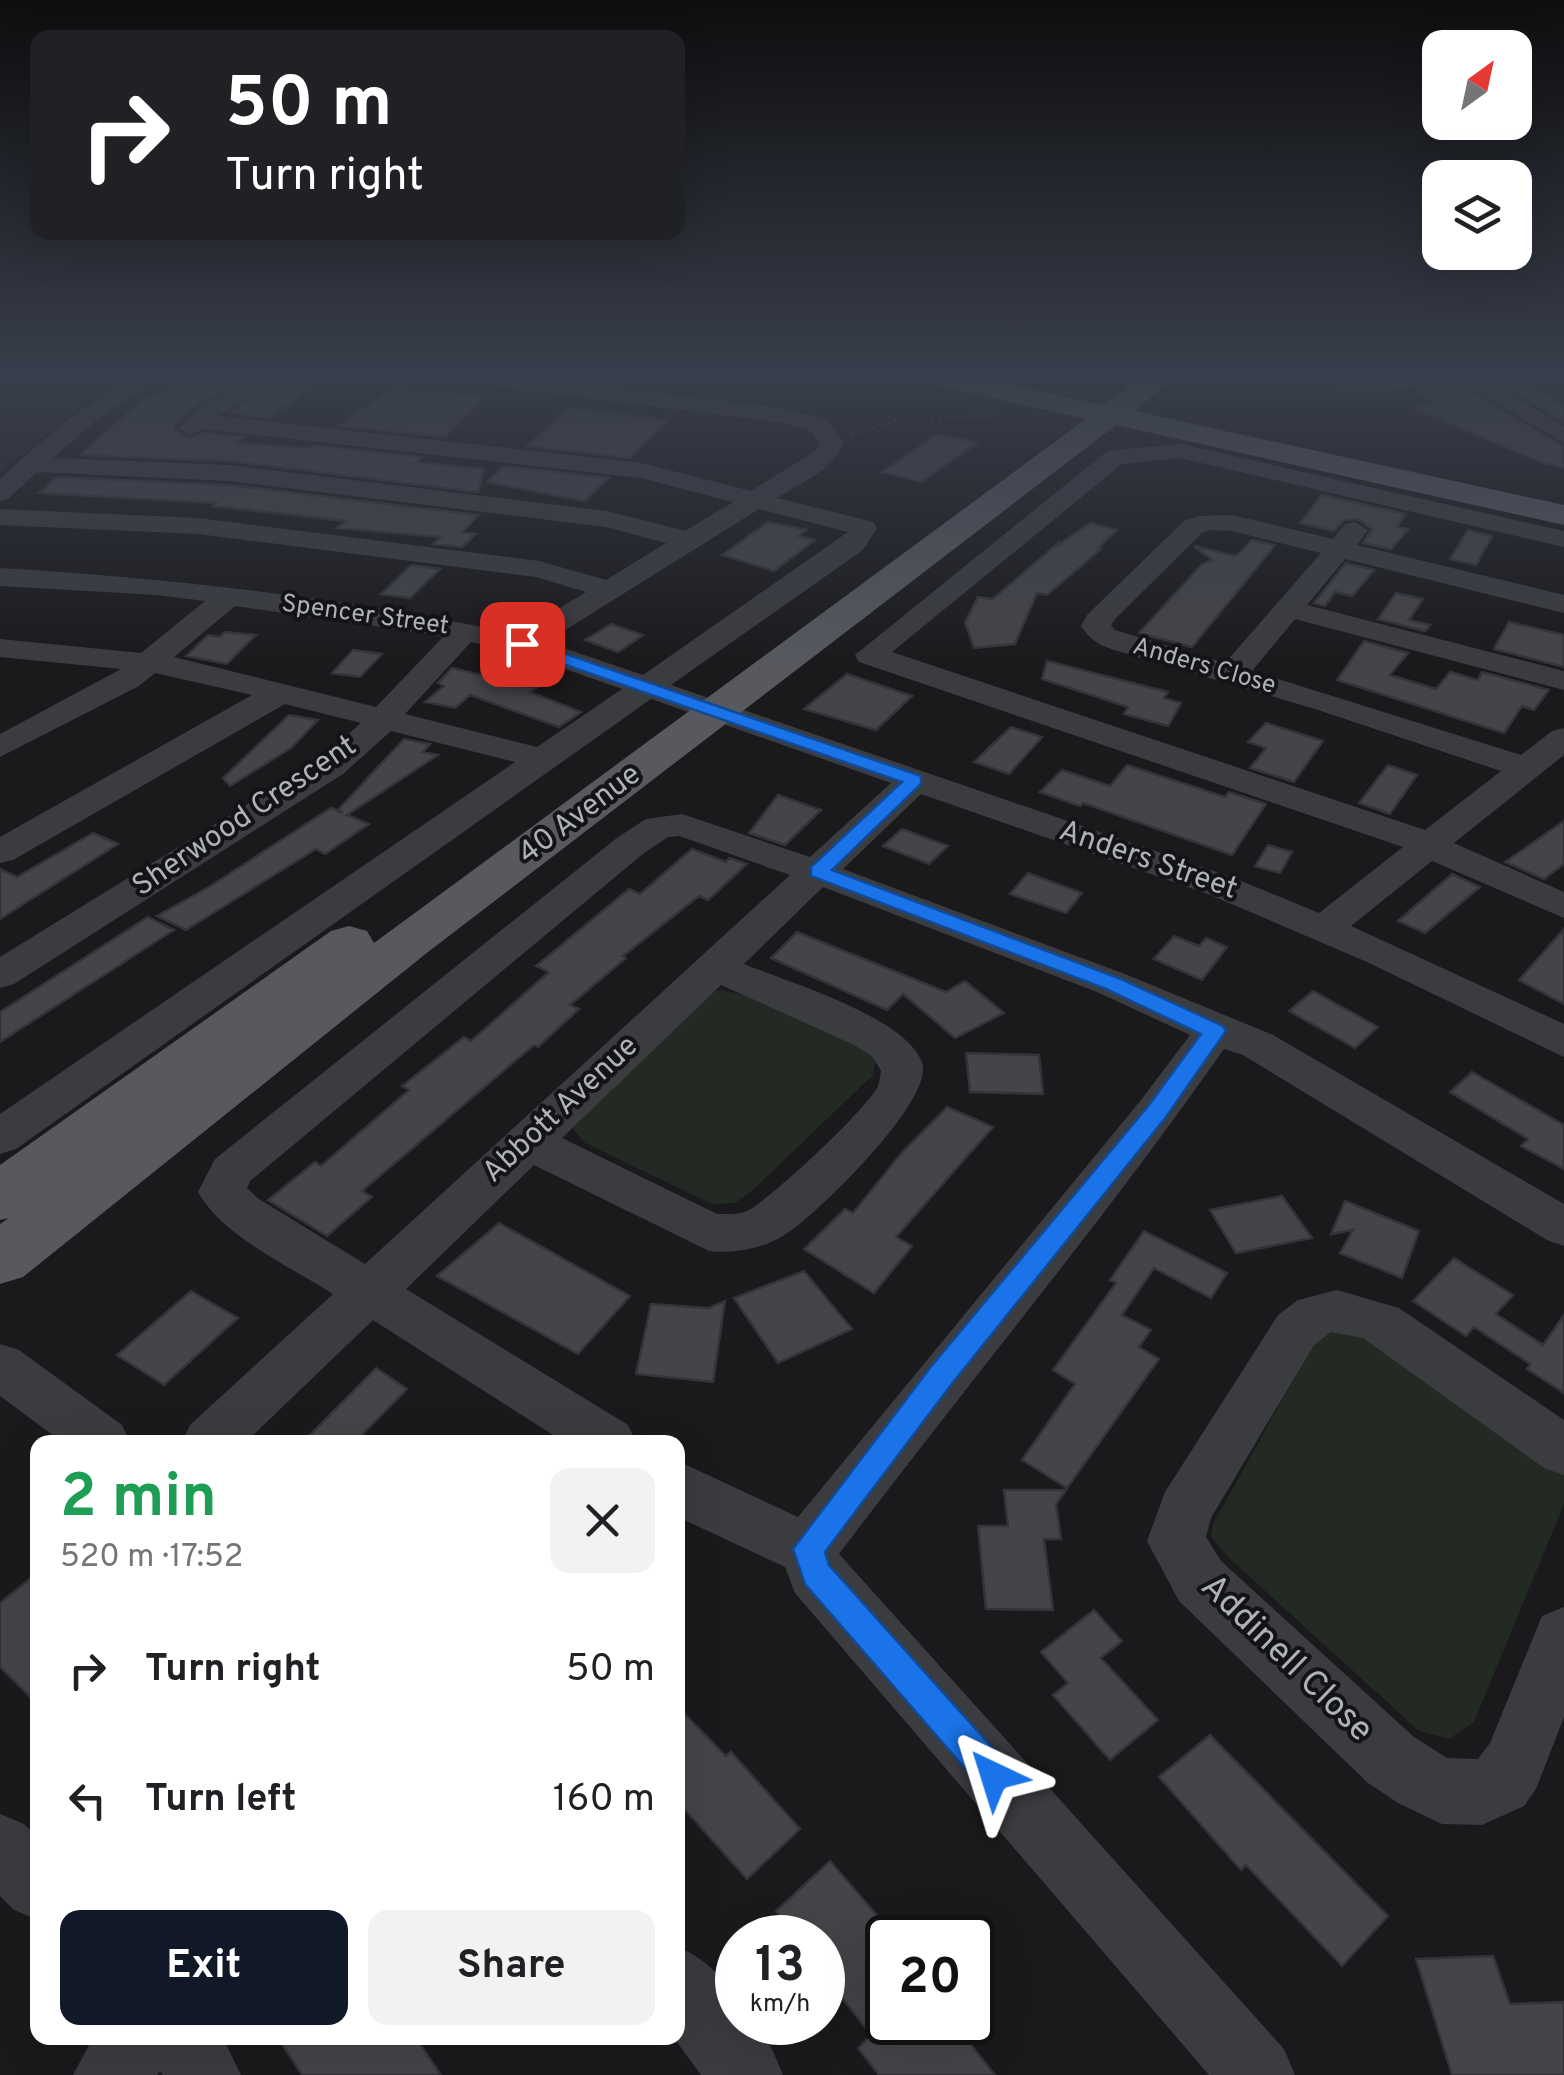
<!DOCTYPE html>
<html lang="en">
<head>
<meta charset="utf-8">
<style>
	body { margin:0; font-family:Overpass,sans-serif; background:#f2f2f2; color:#202124; height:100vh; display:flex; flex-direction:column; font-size:38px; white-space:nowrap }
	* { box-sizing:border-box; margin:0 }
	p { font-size:32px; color:#757577 }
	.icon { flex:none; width:55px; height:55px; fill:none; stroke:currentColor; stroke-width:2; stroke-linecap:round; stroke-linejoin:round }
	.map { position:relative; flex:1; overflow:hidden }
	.side { position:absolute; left:30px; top:1435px; width:655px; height:610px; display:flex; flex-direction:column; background:#fff; border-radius:20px; box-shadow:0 10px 40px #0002 }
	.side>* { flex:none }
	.banner { position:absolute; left:30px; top:30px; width:655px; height:210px; border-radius:20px; box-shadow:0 10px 40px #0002; background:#202124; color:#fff; overflow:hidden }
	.needle { width:65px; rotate:33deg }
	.buttons { position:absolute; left:1422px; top:30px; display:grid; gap:20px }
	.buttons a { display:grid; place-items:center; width:110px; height:110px; border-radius:20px; background:#fff; box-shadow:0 10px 40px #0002; font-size:50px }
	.speed { position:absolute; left:715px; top:1915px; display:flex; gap:20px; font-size:50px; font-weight:700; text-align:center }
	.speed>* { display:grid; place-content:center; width:130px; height:130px; border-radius:50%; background:#fff; box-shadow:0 10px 40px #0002; line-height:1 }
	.speed small { font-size:25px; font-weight:400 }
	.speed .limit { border:5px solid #111; border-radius:15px; background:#fff; color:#111 }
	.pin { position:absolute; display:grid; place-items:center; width:85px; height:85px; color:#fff; margin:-42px; border-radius:20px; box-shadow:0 5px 15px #0006 }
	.me { position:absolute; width:110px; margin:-55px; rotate:319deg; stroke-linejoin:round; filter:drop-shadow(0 0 8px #0008) }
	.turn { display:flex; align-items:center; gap:35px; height:210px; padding:0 30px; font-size:45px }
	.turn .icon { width:130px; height:130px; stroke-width:2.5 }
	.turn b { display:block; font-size:70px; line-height:85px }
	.round { display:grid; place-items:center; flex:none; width:105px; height:105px; border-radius:20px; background:#f2f2f2 }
	.summary { display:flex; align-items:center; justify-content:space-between; height:170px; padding:0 30px }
	h1 { font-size:60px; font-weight:700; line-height:75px; color:#1e9e55 }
	.button { display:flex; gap:20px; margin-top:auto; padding:20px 30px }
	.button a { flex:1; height:115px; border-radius:20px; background:#111827; color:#fff; font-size:40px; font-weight:700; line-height:115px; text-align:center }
	.button a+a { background:#f2f2f2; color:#202124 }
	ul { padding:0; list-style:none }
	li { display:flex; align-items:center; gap:30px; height:130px; padding:0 30px }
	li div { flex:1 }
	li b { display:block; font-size:38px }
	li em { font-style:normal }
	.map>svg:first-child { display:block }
</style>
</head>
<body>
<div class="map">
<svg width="1564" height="2075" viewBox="0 0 1564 2075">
	<rect width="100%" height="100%" fill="#1a1a1c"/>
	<path fill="#262629" d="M0,376H137L94,396L0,473Z"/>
	<path fill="#222a23" d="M720,990L741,994L877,1054L873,1075L754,1189L735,1203L712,1204L585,1143L571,1126L699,996Z
		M1333,1326L1369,1335L1543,1455L1564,1475V1504L1474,1722L1449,1739L1419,1731L1227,1556L1211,1536L1213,1524L1314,1343Z"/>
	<path fill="#444549" stroke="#343438" stroke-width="2.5" d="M193,376H249L198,404L175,425L176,431L188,438L204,433L244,437L236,443L309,448L314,445L423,457L417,462L484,469L478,492L229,461L80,455L140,402Z
		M285,376H325L270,418L229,413Z
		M1525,382L1564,406V422L1502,384Z
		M393,388L485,397L445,437L338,426Z
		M1463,388L1564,447V468L1541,462L1411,407L1440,406L1419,392Z
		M570,408L605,412L668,421L630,458L527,446Z
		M938,434L977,443L921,482L882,472Z
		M504,466L609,478L584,501L487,482Z
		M57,477L229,485L479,515L462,532L476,534L462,547L433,544L440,537L337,528L346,521L213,506L216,503L39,493Z
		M1322,495L1406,514L1397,527L1408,529L1391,549L1363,543L1372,529L1357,519L1344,520L1334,531L1300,523Z
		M768,522L807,530L799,536L815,540L774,571L722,555Z
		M1090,523L1117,530L1098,548L1101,549L1047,595L1037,593L1015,644L974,648L965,622L978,597L993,599L1058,543L1057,546Z
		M1468,530L1492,536L1476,565L1450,559Z
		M1252,540L1275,545L1192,647L1139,633L1202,564L1212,560L1194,546L1236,556Z
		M1346,563L1374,570L1352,596L1335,592L1325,606L1314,603Z
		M411,565L440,569L410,598L381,594Z
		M1396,593L1423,599L1409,620L1430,625L1425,631L1378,619Z
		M1509,622L1564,635V667L1494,649Z
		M611,624L643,635L618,652L585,640Z
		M225,632L256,635L227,664L186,656L208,635L220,637Z
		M1364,641L1408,653L1390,675L1436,689L1450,672L1478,680L1482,672L1549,690L1534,710L1522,706L1504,733L1337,680Z
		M353,650L382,654L360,677L332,673Z
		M1047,661L1168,692L1164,698L1181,703L1168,726L1124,714L1128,707L1042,679Z
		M452,668L536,688L530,692L581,712L559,727L470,695L455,708L425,702L444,686L438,683Z
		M847,674L912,696L876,730L804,709Z
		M289,715L318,720L291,748L230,786L223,778Z
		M1266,723L1323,741L1294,782L1250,768L1266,748L1248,742Z
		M1011,727L1042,737L1009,774L974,762Z
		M404,739L430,744L423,752L438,755L347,815L369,824L325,854L316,849L186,930L157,916L209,887L331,808L341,812L339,809Z
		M1127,765L1225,797L1229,792L1266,804L1232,855L1083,803L1080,806L1040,792L1062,770L1110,786Z
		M1388,765L1417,775L1390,814L1359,803Z
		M778,795L821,810L785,845L749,833Z
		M1564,821V864L1544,879L1505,862Z
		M902,829L948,846L929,864L883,846Z
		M93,833L118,844L0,919V869L17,877Z
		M1268,845L1292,852L1280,873L1255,866Z
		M692,849L726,862L729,858L747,864L708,900L699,896L623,956L626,958L570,1005L579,1009L538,1047L534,1045L362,1191L372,1197L327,1236L268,1200L315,1162L321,1166L409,1090L402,1086L464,1037L471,1041L549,972L536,966L629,889L640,894Z
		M1028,873L1082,893L1066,913L1010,894Z
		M1452,874L1480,887L1425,933L1398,921Z
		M148,917L174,930L0,1042V1012Z
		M1564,929V1004L1519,980Z
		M797,932L946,992L965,981L1004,1013L955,1038L903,994L887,1010L771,958Z
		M1174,936L1199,946L1206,938L1227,947L1202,980L1154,959Z
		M1313,991L1378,1027L1355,1048L1289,1011Z
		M966,1053L1039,1055L1043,1094L970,1092Z
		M1472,1072L1564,1125V1169L1521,1146L1528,1139L1450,1092Z
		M947,1107L993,1127L896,1237L912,1246L874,1293L804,1249L845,1209L853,1213L904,1150Z
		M1282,1196L1312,1238L1236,1253L1210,1210Z
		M1345,1201L1419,1231L1402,1278L1340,1253L1353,1230L1331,1234Z
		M499,1223L630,1296L578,1354L437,1276Z
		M1144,1231L1227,1273L1211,1298L1154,1268L1122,1315L1151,1330L1139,1347L1159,1359L1067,1488L1022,1460L1075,1384L1053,1370L1116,1283L1110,1280Z
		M1454,1258L1513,1295L1496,1314L1543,1345L1564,1315V1393L1527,1369L1530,1364L1474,1327L1466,1336L1413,1301Z
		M804,1271L852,1329L778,1363L734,1298Z
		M191,1291L238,1318L164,1385L117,1355Z
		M725,1301L713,1382L636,1374L651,1304L709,1308Z
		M376,1368L407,1389L355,1442H303Z
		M1004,1490H1066L1056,1504L1061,1539H1044L1053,1610L986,1609L978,1526H1008Z
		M38,1572V1705L0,1667V1603Z
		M1094,1610L1122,1641L1101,1658L1158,1720L1110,1760L1053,1695L1068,1683L1041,1652Z
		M678,1707L726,1756L731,1752L800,1829L747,1879L678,1802Z
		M1210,1735L1388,1916L1342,1966L1246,1865L1241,1870L1159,1777Z
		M830,1861L888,1928V2022H953L995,2075H879L858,2048L871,2035L822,1972V1938H796L776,1911Z
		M1493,1956L1510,2004L1564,2002V2075H1452L1416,1959Z
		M278,2038H416L441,2075H302Z"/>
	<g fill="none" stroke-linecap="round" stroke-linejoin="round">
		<path stroke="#414347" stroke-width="2.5" stroke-dasharray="2.5 5" stroke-linecap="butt" d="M851,435L896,420L997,416"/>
		<path fill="#3b3c40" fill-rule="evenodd" d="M137,376H164L99,418L53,458L229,465L607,511L685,531L733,502L641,478L203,429L190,435L178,428L200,407L256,376H282L218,416L642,463L751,491L817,450L820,442L811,431L785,423L468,383L457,376H518L788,409L827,421L844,442C834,470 800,483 777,498L873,522L877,528L863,550L671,685L1234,878L1319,913L1403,847L859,662L855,655L1106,452L1115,450L1180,444L1564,531V547L1180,458L1122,464L892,652L1425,830L1501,771L1315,709L1111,649C1097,644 1090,639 1081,626L1087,615L1184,521L1199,516L1232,515L1333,539L1345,524L1355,522L1368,530L1357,545L1564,595V613L1345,559L1307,605L1564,671V690L1295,619L1252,671L1521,755L1552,731L1564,728V755L1454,843L1564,892V918L1432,861L1351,926L1564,1024V1057L1367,962L1208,894L921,794L843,869L1125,974L1273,1035L1564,1204V1246L1547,1240L1243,1055L1224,1049C1103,1222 966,1385 839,1554L1284,2049L1295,2075H1209L795,1593L785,1567L678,1517V1461L798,1517L1141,1100L1190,1035L1097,992L823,887L744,964C788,982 904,1016 922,1062C936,1099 815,1217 783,1236C761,1249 734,1254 709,1251L534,1165L406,1289L628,1425L636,1442H564L373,1320L246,1442H182L190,1425L333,1294C291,1267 222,1236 198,1192L215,1159L618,837L646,819L682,814L810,857L891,783L651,699L16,1149L0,1154V1114L515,762L391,731L343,774L14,984L0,988V957L319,760L361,723L285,704L13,860L0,863V837L252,695L155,673L139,686L0,757V734L121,669L0,657V639L141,653L205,601L157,595L0,586V568C174,578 347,599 517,634L586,592L536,577L198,534L0,525V509L198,518L539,561L606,580L666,543L606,527L229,481L37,472L9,498L0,501V479C42,440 85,402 137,376ZM759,509L848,532L643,675L546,642ZM1210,530L1232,531L1321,553L1225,663L1115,630L1111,625L1115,619L1202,533ZM235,606L431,634L443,637L376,707L174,657ZM471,642L514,651L622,689L537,747L405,714ZM679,836L790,875L365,1264L259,1199L247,1188L250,1181L644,853L668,837ZM721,985L852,1044L872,1056L881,1071C880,1076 880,1081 878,1086C867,1109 771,1199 747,1211C738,1215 727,1214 717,1214L562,1138Z
			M1400,376H1481L1564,426V443L1464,384L1340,394L1329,387L1340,380Z
			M1337,1290L1399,1308L1564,1420V1475L1544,1468L1363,1338L1331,1332L1314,1345L1211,1518L1206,1537L1221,1561L1414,1737L1447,1758L1478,1759L1490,1743L1542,1616L1564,1607V1717L1536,1789L1524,1806L1482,1825L1442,1824L1398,1803L1368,1783L1179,1601L1147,1541L1165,1492L1278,1315L1298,1300Z
			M0,1344L19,1350L122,1425L130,1442H62L0,1396Z
			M0,1814L24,1824L38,1838V1920L14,1910L0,1896Z
			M678,1947C709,1960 738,1988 738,2022H752L772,2049L783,2075H701L674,2038H678Z
			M93,2038H223L241,2075H163L160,2071L157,2075H73Z"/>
		<path fill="#57595f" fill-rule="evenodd" d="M918,376H970L1104,405L1144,376H1176L1134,411L1564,505V525L1116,425L428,952L23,1277L0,1284V1224L9,1218L0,1220V1165L331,931L349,926L367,931L374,943L1086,419L922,382Z"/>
	</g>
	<linearGradient id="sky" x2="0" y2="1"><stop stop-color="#0e0e0f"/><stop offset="0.56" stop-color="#383e4b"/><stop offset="1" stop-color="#383e4b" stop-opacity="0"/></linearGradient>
	<rect width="1564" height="666" fill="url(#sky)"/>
	<path fill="#1a73e8" stroke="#114b97" stroke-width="2.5" d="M517,641H528L921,776V784L832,870L1121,979L1223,1026L1226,1031L1166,1117L951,1385L825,1552L829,1565L1006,1763L1011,1776L1006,1788L994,1793L982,1788L805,1584L793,1549L930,1368L1149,1105L1201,1034L1106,989L811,876V867L902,782L517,648Z"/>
	<g text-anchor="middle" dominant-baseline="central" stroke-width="8" stroke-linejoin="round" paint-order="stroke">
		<g font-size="25" fill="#adb1ba" stroke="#141417">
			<text transform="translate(365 616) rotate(8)">Spencer Street</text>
			<text transform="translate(1204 667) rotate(16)">Anders Close</text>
		</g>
		<g font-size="30" fill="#adb1ba" stroke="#141417">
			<text transform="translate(580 815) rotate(-37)">40 Avenue</text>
			<text transform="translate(245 817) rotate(-34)">Sherwood Crescent</text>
			<text transform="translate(1148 861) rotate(19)">Anders Street</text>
			<text transform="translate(561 1110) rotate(-43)">Abbott Avenue</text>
		</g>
		<g font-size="35" fill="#adb1ba" stroke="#141417">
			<text transform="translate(1286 1659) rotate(44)">Addinell Close</text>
		</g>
	</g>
</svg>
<div class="buttons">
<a><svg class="needle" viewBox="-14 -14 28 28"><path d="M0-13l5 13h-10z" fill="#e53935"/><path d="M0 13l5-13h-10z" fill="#757577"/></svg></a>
<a><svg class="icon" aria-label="layers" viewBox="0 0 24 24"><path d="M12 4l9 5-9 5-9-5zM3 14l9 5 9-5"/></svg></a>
</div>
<div class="speed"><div>13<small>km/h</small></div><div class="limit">20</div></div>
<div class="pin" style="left:522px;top:644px;background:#d93025"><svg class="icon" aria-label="arrive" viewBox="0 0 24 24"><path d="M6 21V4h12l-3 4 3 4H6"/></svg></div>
<svg class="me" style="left:994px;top:1776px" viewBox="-20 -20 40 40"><path d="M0-17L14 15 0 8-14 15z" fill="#1a73e8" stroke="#fff" stroke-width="4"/></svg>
<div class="banner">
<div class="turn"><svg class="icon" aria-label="right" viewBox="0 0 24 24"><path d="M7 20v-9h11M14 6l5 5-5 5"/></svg><div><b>50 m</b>Turn right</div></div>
</div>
<section class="side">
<div class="summary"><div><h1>2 min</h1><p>520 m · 17:52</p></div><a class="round"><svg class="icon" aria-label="close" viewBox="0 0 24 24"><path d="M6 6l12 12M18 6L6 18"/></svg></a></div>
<ul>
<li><svg class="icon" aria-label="right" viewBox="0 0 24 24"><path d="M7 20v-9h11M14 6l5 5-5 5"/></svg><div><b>Turn right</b></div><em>50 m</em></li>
<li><svg class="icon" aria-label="left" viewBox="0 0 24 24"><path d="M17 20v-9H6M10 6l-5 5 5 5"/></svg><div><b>Turn left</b></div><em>160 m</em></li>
</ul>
<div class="button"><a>Exit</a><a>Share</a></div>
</section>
</div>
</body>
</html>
